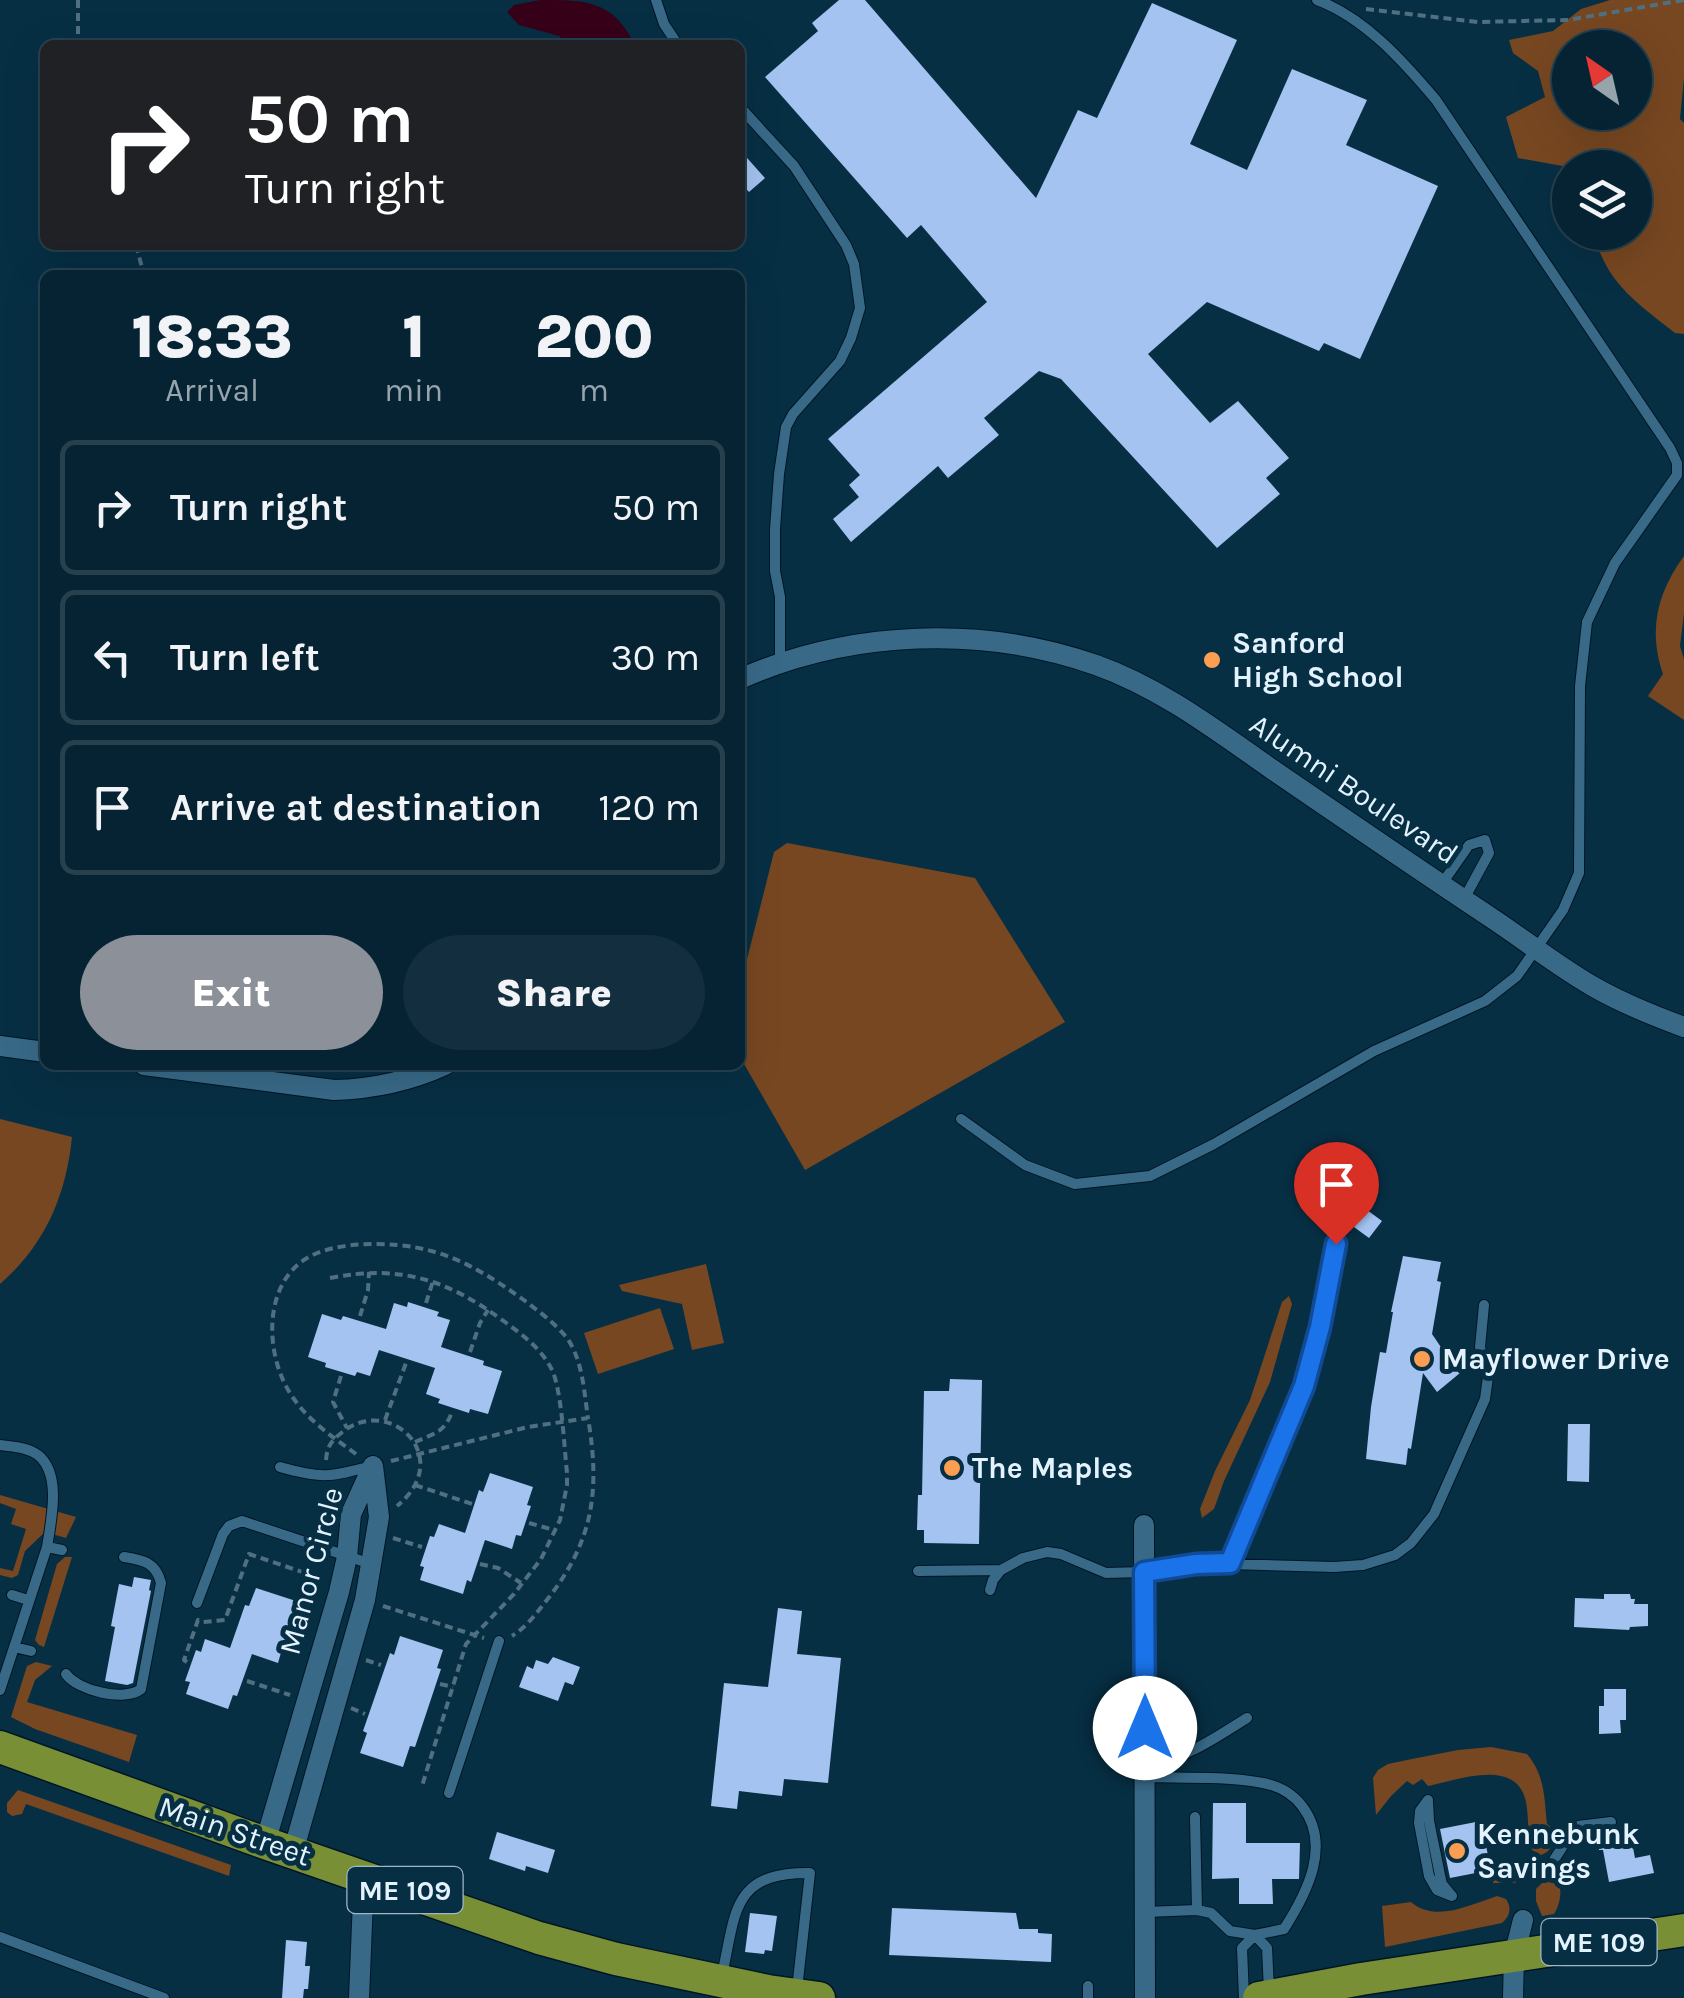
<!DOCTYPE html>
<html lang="en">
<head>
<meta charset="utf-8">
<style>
	body { margin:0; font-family:Karla,sans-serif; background:#132f3f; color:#f1f3f6; height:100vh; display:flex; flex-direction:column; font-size:38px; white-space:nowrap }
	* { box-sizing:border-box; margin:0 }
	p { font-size:32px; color:#97a4ac }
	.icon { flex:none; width:55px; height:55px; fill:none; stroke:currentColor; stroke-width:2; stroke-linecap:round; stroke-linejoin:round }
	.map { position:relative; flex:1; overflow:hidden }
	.drawer { position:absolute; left:40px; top:270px; width:705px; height:800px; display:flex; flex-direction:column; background:#052333; border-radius:15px; box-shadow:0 10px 40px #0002,0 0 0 2px #26404e }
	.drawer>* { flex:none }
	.hud { position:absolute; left:40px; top:40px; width:705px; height:210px; border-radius:15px; box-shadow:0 10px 40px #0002,0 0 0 2px #26404e; background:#202124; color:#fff; overflow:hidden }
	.needle { width:65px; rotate:326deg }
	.tools { position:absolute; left:1552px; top:30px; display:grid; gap:20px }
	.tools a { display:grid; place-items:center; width:100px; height:100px; border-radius:50%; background:#052333; box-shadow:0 10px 40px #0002,0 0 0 2px #26404e; font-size:50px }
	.pin { position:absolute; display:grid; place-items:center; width:85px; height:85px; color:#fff; margin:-102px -42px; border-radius:50% 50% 50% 0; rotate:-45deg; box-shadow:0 0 10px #0007 }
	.pin .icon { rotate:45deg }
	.me { position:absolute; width:110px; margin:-55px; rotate:0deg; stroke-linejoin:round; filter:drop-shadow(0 0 8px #0008) }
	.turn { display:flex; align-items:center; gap:35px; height:210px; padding:0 40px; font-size:45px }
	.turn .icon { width:130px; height:130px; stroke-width:2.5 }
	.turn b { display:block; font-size:70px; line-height:85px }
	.eta { display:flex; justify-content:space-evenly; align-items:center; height:170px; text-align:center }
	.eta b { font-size:60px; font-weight:800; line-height:70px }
	.action { display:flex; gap:20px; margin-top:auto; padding:20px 40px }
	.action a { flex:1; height:115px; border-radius:60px; background:#8c9099; color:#fff; font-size:40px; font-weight:800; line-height:115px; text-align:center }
	.action a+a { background:#132f3f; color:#f1f3f6 }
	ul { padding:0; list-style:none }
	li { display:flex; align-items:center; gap:30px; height:135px; margin:0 20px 15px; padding:0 20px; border:5px solid #26404e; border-radius:15px }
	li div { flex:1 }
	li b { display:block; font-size:38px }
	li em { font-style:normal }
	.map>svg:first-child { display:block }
</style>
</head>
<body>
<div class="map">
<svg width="1684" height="1998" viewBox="0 0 1684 1998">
	<rect width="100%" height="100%" fill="#072f44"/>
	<path fill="#774721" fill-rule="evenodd" d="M1610,0H1684V78L1680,119L1684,123V334L1675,333C1637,303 1605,282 1594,233L1635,232V168H1570V171L1568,167L1518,158L1506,117L1545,97L1538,71L1513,53L1509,40L1553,31L1581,9ZM1570,48H1635V112H1570Z
		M1684,556V613L1680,646L1684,659V720L1648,696L1663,674C1648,630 1657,593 1684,556Z
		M787,843L975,878L1065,1022L805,1170L740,1057V987L774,852Z
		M0,1119L72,1137C66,1196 45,1245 0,1284Z
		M706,1264L724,1343L692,1350L682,1304L622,1291L619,1285Z
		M1289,1296L1292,1304L1270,1382L1224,1481L1214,1509L1202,1518L1200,1509L1215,1471L1250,1400L1282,1302Z
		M660,1308L674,1349L598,1374L584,1333Z
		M0,1495L76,1517L66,1538L45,1532L25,1551L18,1575L12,1578L0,1575V1568L13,1571L26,1529L11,1524L16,1509L0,1503Z
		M65,1557H72L44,1647L39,1645L35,1640L57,1564Z
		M36,1662L52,1666L35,1680L27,1702L137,1735L129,1762L35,1729L11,1717L27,1666Z
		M1491,1747L1527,1754C1545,1776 1544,1796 1547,1824L1561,1836L1547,1852L1541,1855L1532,1850C1527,1834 1529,1817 1526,1802C1517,1757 1458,1780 1428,1786L1422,1779L1413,1785L1407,1781L1391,1796L1376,1815L1373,1778L1378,1770L1388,1764L1412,1759L1458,1750Z
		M18,1790L231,1865L229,1876L26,1804L22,1814L12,1816L7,1812V1803Z
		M1518,1863L1522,1866L1523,1870L1515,1883H1493L1492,1866Z
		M1550,1875L1556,1876C1563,1886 1561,1904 1554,1914L1542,1916L1536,1901V1889Z
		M1497,1896L1506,1899C1512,1908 1510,1916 1502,1923L1385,1947L1382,1906L1411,1902C1435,1923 1470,1905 1497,1896Z"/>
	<path fill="#360019" d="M540,0C586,0 613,0 635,45H569L559,36L519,25L507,12L514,5Z"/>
	<path fill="#a4c3f0" d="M839,0H865L1036,198L1078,110L1097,118L1152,3L1237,40L1190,144L1247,170L1292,69L1367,100L1346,145L1438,186L1360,359L1324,343L1319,351L1207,302L1148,354L1210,423L1238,401L1289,458L1266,478L1280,494L1217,548L1061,379L1039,371L984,418L999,435L948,478L938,466L851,542L833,519L859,497L849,485L860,475L828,439L987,302L921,225L907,238L765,77L818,31L812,23Z
		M740,150L765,178L749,192L740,182Z
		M1367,1210L1382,1221L1369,1238L1354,1227Z
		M1403,1256L1441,1262L1437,1281L1441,1282L1432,1334L1447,1356L1457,1357L1466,1368L1437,1392L1423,1373L1411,1449L1408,1448L1406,1465L1366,1459L1371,1407L1380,1352L1386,1353L1393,1312H1391Z
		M408,1302L439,1312L437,1316L450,1320L441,1347L484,1361L483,1365L502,1371L488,1414L470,1409L469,1413L438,1403L440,1399L426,1394L435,1368L379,1350L370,1376L357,1372L355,1376L325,1367L326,1363L308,1357L322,1314L341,1320L343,1316L386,1329L394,1303L407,1307Z
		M950,1379L982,1380L979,1544L924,1543V1530H917L918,1495H922L924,1391H949Z
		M1568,1424H1590L1589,1482L1567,1481Z
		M490,1473L533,1487L527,1505L531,1506L521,1536L516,1535L512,1549L485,1540L471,1582L467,1580L463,1594L420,1580L424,1567L420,1566L430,1536L434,1537L439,1524L465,1533L479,1490L483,1492Z
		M134,1577L151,1580L149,1590L151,1591L133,1683L127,1685L105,1681L115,1627L111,1626L119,1584L132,1587Z
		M256,1588L299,1602L293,1620L297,1621L287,1651L282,1649L278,1663L252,1654L237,1696L233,1695L228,1709L186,1694L190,1682L185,1681L196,1650L201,1652L205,1639L230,1648L245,1605L249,1606Z
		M1604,1594H1630L1631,1599H1635L1634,1604H1648V1626L1630,1627L1629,1630L1574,1627L1575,1598L1604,1599Z
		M778,1608L802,1611L797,1654L841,1658L828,1783L784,1779L782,1796L739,1791L737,1809L711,1806L724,1683L768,1687Z
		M400,1636L443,1650L437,1668L441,1669L415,1747L410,1746L403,1767L360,1753L367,1733L363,1731L390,1653L394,1655Z
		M553,1657L580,1667L573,1685L565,1682L558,1701L519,1687L527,1666L533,1669L536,1660L548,1664Z
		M1604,1689H1626V1720H1620L1621,1733L1599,1734V1706H1604Z
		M1213,1803H1246V1843H1300L1299,1879H1272L1273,1904H1239V1878L1212,1879Z
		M1481,1821L1491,1870L1450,1878L1440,1829Z
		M497,1832L555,1850L548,1873L526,1866L525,1871L489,1859Z
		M1614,1832V1835L1630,1832L1635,1858L1650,1855L1654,1873L1609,1882L1603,1850H1599L1597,1835Z
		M892,1908L1016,1913L1019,1929H1038V1933L1052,1934L1051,1962L889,1955Z
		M750,1913L777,1916L772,1951L765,1950L764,1954L745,1952Z
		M286,1940L307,1942L305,1966H310L308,1989H304L303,1998H282Z"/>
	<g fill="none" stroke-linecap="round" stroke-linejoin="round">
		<defs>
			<path id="service" d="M656,0L664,24L678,45
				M740,107L794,166L846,245L854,264L860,308L851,338L840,361L793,414L786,427L779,474L775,529V571L780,597V662
				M1441,885L1469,845L1485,840L1489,853L1464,899
				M961,1119L1025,1165L1075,1184L1150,1176L1214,1144L1374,1051L1485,1001L1517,976L1563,910L1579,873L1580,686L1587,622L1615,563L1677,475V463L1670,448L1436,100C1403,61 1365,18 1317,0
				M0,1445C13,1447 27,1447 38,1455C62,1474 51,1521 47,1547
				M280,1467C322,1479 330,1477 372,1466
				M1230,1563L1304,1386L1320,1327L1336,1244
				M918,1571L1001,1570L1023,1558L1047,1552L1061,1554L1106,1573L1144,1572L1196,1563L1334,1567L1363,1565L1395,1555L1411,1543L1434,1514L1485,1399L1488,1377L1480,1347L1484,1305
				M990,1590L993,1580L1001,1570
				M12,1595L28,1600
				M197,1603L223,1534L229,1526L242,1521L371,1564
				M14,1647L31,1651
				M66,1674C78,1691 125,1702 141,1689L161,1583C156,1562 143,1560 124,1557
				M0,1690L47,1547L62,1550
				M1145,1767C1184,1759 1214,1739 1247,1718
				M1145,1777C1183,1778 1225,1776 1263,1783C1279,1786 1292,1793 1302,1806C1332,1845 1307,1893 1284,1929L1255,1935L1230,1931L1211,1913L1197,1910L1145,1912
				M449,1793L499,1641
				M1428,1800L1420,1811L1419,1823L1429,1876L1437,1890L1452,1896
				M1428,1801L1429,1821L1440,1875L1442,1884L1451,1895
				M1195,1817L1197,1910
				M1550,1866L1563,1846L1569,1827L1611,1822
				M0,1937L164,1998
				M722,1975C736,1913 731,1872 810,1873L797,1989
				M1088,1998V1986
				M1244,1998L1242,1948L1255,1935L1267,1948L1269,1990"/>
			<path id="minor" d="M740,679C850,630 983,625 1096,665C1161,688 1217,731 1273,770C1346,820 1419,870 1493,919C1526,941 1559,967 1594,987C1622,1003 1654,1016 1684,1027
				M0,1046L45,1052
				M144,1065L334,1090C372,1089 410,1081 445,1065
				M1144,1525L1145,1998
				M265,1843L339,1592L347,1557L351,1514L372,1468
				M293,1852L365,1600L379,1517L373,1466
				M359,1998L364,1875
				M1513,1998L1514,1956L1523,1920"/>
			<path id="trunk" d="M0,1747L265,1843L539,1938L616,1959L768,1991L819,1998
				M1259,1998L1361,1979L1684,1930"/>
		</defs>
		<use href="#service" stroke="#001625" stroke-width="12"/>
		<use href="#minor" stroke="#001625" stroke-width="22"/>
		<use href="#trunk" stroke="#001625" stroke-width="35"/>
		<path stroke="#507081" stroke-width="4" stroke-dasharray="8 5" stroke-linecap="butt" d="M78,0V45
			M1366,9L1478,22L1568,20L1684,0
			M136,245L144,275
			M330,1278C401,1264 448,1280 505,1322C524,1336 543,1350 553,1372C562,1396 564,1445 567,1473V1485L560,1520L541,1559L514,1594L466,1644L422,1786
			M426,1303L433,1281
			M360,1316L368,1290L369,1272
			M470,1352L480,1323L488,1310
			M341,1376L333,1402L347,1428
			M385,1420L406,1363
			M415,1442C435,1433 444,1433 452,1412
			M356,1454C334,1438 310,1422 294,1399C263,1357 261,1277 315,1254C334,1246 356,1244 375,1244C436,1244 473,1264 521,1298C537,1310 555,1323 567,1338C583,1361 584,1392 588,1418
			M326,1460C327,1448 330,1442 340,1434C388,1392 457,1457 397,1506
			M391,1461L528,1427L588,1418C600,1489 594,1538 550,1596C538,1611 528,1626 512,1636
			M415,1485L472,1504
			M529,1523L554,1530
			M393,1538L422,1547
			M480,1564L498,1568L521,1583
			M383,1606L484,1638
			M366,1660L381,1665
			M187,1662L184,1660L198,1620L203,1622L225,1620L249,1554L323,1579
			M247,1681L290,1695
			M440,1684L453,1687
			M351,1708L365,1714"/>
		<use href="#service" stroke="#386a88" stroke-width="10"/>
		<use href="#minor" stroke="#386a88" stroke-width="20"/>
		<use href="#trunk" stroke="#788f36" stroke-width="32"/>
	</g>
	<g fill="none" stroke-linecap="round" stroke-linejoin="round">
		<defs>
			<path id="route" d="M1145,1728L1144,1572L1196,1564L1230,1563L1304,1386L1320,1327L1336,1244"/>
		</defs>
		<use href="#route" stroke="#114b97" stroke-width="25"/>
		<use href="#route" stroke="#1a73e8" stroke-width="18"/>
	</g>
	<g fill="#fb9e52" stroke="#072f44" stroke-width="4">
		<circle cx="1212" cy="660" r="10"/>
		<circle cx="1422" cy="1359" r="10"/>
		<circle cx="952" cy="1468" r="10"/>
		<circle cx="1457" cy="1851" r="10"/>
	</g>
	<g text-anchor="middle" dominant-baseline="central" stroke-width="10" stroke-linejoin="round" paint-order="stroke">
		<g fill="#072f44" stroke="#a1b8c6" stroke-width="2.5">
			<rect x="347.5" y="1867" width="115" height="46" rx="8"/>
			<rect x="1541.5" y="1919" width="115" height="46" rx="8"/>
		</g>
		<g font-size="28" font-weight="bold" fill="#e3f2fd">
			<text x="405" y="1890">ME 109</text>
			<text x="1599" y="1942">ME 109</text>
		</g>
		<g font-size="30" font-weight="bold" fill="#e3f2fd" stroke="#072f44" text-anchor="start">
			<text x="1232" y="643">Sanford<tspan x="1232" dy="34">High School</tspan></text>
			<text x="1442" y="1359">Mayflower Drive</text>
			<text x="972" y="1468">The Maples</text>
			<text x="1477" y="1834">Kennebunk<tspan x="1477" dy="34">Savings</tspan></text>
		</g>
		<g font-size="30" fill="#e3f2fd" stroke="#072f44">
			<text transform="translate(1354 789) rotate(34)">Alumni Boulevard</text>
			<text transform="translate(311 1571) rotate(-75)">Manor Circle</text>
			<text transform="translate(235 1831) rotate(19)">Main Street</text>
		</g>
	</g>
</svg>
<div class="tools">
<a><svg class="needle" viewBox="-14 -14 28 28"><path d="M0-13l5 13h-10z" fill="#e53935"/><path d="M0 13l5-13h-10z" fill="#97a4ac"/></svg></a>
<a><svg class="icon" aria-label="layers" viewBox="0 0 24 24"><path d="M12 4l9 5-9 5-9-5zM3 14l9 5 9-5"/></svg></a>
</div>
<div class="pin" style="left:1336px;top:1244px;background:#d93025"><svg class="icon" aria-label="arrive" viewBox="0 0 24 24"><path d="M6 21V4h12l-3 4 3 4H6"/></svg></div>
<svg class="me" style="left:1145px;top:1728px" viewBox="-20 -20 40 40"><circle r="19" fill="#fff"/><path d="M0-13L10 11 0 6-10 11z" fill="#1a73e8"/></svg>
<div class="hud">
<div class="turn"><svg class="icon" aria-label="right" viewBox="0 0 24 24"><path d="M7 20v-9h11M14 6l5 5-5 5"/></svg><div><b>50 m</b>Turn right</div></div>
</div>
<section class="drawer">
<div class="eta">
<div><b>18:33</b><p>Arrival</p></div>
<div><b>1</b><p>min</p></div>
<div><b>200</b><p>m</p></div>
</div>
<ul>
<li><svg class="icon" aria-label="right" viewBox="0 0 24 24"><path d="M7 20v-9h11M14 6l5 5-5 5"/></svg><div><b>Turn right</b></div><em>50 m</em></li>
<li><svg class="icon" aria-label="left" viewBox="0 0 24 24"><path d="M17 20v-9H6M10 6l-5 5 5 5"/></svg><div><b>Turn left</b></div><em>30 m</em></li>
<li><svg class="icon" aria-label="arrive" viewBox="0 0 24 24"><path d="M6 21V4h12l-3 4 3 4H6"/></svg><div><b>Arrive at destination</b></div><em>120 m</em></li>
</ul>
<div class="action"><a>Exit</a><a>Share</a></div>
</section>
</div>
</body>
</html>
